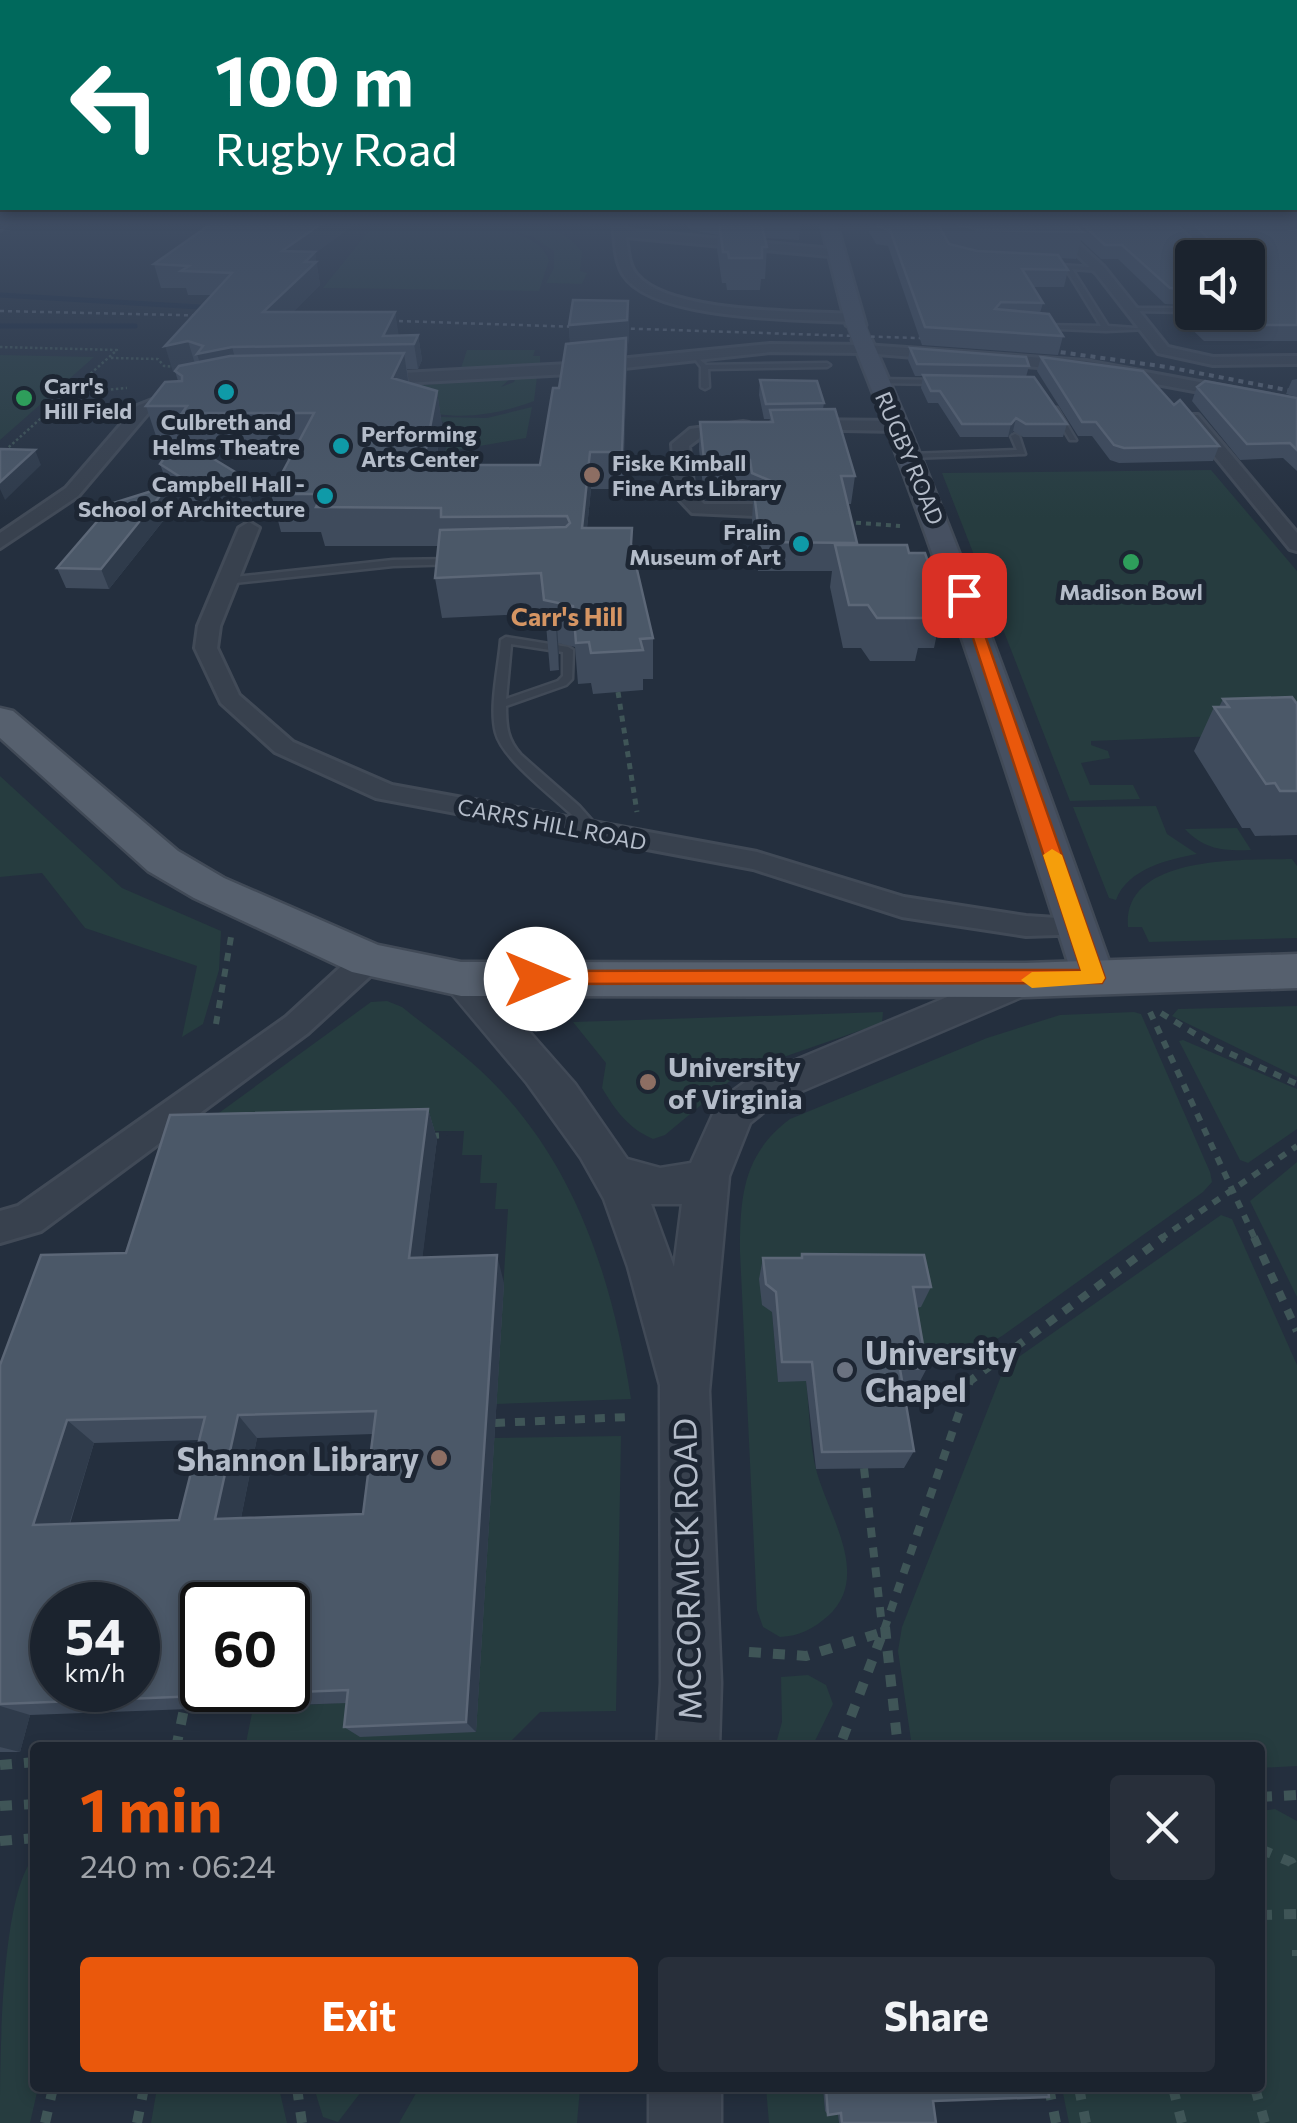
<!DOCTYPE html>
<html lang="en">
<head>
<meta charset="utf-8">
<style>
	body { margin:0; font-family:Commissioner,sans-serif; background:#282f3a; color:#f1f3f6; height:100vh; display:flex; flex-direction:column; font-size:38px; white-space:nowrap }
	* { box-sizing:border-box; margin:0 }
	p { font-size:32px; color:#a0a4aa }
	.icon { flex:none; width:55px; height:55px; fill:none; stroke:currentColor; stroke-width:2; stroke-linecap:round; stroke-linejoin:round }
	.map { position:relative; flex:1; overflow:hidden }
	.side { position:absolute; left:30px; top:1742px; width:1235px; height:350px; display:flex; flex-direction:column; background:#1b232e; border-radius:10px; box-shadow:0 5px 15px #0003,0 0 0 2px #39404a }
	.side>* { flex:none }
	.hud { position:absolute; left:0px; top:0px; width:1298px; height:210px; box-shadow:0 5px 15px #0003,0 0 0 2px #39404a; background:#00695c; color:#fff; overflow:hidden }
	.fabs { position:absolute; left:1175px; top:240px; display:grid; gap:20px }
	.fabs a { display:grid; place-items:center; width:90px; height:90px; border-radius:10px; background:#1b232e; box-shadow:0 5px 15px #0003,0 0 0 2px #39404a; font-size:50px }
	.speed { position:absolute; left:30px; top:1582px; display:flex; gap:20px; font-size:50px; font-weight:700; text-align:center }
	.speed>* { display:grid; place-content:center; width:130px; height:130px; border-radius:50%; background:#1b232e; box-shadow:0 5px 15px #0003,0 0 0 2px #39404a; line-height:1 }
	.speed small { font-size:25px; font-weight:400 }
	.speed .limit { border:5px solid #111; border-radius:15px; background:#fff; color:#111 }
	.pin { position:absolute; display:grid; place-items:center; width:85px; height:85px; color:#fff; margin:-42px; border-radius:20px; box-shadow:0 5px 15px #0006 }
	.me { position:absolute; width:110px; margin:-55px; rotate:90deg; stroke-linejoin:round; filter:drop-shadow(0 0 8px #0008) }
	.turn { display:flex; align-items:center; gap:35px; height:210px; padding:0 50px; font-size:45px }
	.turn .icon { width:130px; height:130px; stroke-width:2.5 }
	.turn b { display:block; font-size:70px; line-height:85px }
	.round { display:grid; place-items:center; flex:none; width:105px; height:105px; border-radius:10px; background:#282f3a }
	.headline { display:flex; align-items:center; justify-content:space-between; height:170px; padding:0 50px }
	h1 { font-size:60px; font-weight:700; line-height:75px; color:#ea580c }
	.primary-button { display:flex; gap:20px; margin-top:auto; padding:20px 50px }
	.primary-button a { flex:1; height:115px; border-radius:10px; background:#ea580c; color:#fff; font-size:40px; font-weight:700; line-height:115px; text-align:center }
	.primary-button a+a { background:#282f3a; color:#f1f3f6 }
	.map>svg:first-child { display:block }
</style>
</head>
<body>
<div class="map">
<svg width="1297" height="2123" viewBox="0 0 1297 2123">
	<rect width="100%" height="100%" fill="#242f3e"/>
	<path fill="#263c3f" d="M520,221C544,226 567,231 582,252L580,271L587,273L582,284L546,283L554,268V251L533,237L498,227C517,236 539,236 549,260L539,291L323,288L376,222Z
		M467,350H535L533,356H540V365L461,368Z
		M0,355L94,357L0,440Z
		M512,377L501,387L514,382L516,377H537L534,401C502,413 472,419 437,414L414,386Z
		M532,407L526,438L445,452L448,442H457L458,435L437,417L487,418Z
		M1211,470L1297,571V733L1091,741V745L1108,751L1110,758L1081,763L1090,785H1133L1140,799L1070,801L942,473Z
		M0,776L122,888L221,931L219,970L203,1024L182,1037L197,966L85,928L42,873L0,877Z
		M1156,806L1167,834L1197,854C1169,859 1127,869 1116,900L1109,898L1073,807Z
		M1237,828L1251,850C1225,851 1204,850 1185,829Z
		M1292,859L1297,866V938L1149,942L1142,927H1128C1122,854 1245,860 1292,859Z
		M387,1001L402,1007C428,1028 455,1047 480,1070C574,1157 612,1276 631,1399L496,1404L508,1209H495L497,1183H480L482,1155H462L464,1131L203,1132L212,1118L371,1002Z
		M1297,1006V1077L1172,1016L1178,1009Z
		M883,1012L882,1023L772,1061L731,1080L665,1135L653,1139C628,1128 616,1111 602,1088L606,1063L573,1022Z
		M1134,1012L1141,1014L1210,1172L1212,1182L1203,1192L1002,1336L963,1358L912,1359L772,1312L778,1381H806C810,1411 809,1444 817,1473C830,1518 871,1577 828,1616C813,1629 800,1636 780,1637L763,1627L757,1610L740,1252C740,1196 743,1154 790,1119L987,1038L1060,1015Z
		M1183,1040L1297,1089V1129L1248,1163L1240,1160L1179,1041Z
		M1297,1162V1297L1250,1201Z
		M1221,1215L1232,1219L1297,1365V1766L1260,1768V1748L912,1747L898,1651L902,1627L1001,1376L1020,1356Z
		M621,1436L616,1711L540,1712L505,1747L245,1748L253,1708L338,1703L341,1678L494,1438Z
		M808,1675L826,1685L833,1704L812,1747H775L782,1722L781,1677Z
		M1275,1809L1297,1821V2123H1069L1062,2088H1260V1811Z
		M35,1856V2088H38L30,2123H0C0,2064 0,1893 35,1856Z
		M157,2088H279L287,2123H151Z
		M314,2088H364L338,2122L323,2117Z
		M419,2088H580L577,2123H399Z
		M766,2088H823L825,2110H838L839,2123H769Z"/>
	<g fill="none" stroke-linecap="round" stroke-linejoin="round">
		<path stroke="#17263c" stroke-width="5" d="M0,295L216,308
			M0,326H135"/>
		<defs>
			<path id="service" d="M1048,264L1101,268L1099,271L1072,269L1108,326L1148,329L1106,331L1037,328L1039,325L1101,326L1066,269L1046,267Z
				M1128,308H1192V312L1130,311Z
				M695,359H699L706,365L827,363L830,365L827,367L708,369L709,387L705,389L701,387V367Z
				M875,379L939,380L943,382L939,384L878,383Z
				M1051,408H1057L1076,440H1070Z
				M1015,434L1019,436L1025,454L910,458L906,456L910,454L1017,450L1011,436Z
				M455,559L460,562L458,564L393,566L225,584L220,581L225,578L393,560Z
				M506,637L568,647L573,650L572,679L566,685L506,706C506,727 507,739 521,755L579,806L602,832L600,835H592C569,807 504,764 496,733C489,707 499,667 501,640ZM511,644L563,652V676L558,681L506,699Z"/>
			<path id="minor" d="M0,221H10L0,230Z
				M613,221H625L626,230L844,250L840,257L626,237C628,249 628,265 637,275C670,314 802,311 852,314L859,318L852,322C801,319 651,321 623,274C614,258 615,238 613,221Z
				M1042,221H1054L1104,267L1168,347L1213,357L1297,356V364L1213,365L1158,353L1096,273Z
				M988,222L992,227L830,228L824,225L830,222Z
				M770,344L865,345L1086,361L1297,400V410L1086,371L865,353L770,352L569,374L366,385L358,380L366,375L569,364Z
				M182,388L196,391L149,412L78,496L0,548V533L66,488L137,406Z
				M1186,415H1198L1297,533V551L1290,549L1186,421Z
				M797,420L897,421L905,426L897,431L791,429V421Z
				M743,422L749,423V431L701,437L689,446L694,494L704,504H756L765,510L756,516L692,513L676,496L672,444L690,429Z
				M249,522L259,528L220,626L217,648L239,695L293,742L392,785L757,852L904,897L1026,916L1087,920L1092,927L1087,934L1026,936L902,917L753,869L376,798L275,752L221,703L195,648L198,626L239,528Z
				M368,949L379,952L383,960L379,968L308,1033L41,1231L0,1243V1211L18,1206L286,1017L357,952Z"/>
			<path id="tertiary" d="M461,965L474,969L575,1084L627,1159L660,1168L691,1163L719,1101L748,1080L1012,970L1025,966L1038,970L1044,980L1038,990L776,1102L750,1123L729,1176L709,1391L721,1683L719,1748H657L661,1683L660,1385L628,1267L604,1199L581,1158L527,1083L448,989L442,979L448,969ZM651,1204H682L674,1267Z
				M649,2088H721V2123H649Z"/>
			<path id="secondary" d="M820,221H836L866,325L863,329L856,331L846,325Z
				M862,334L872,340C963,549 1038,763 1115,978L1109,989L1094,993L1079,989L1073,978C1004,763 936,549 852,340Z"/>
			<path id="primary" d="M0,708L13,711L178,851L224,878L378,945L461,962L1025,963L1297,954V988L1025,997L461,996L352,972L194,898L148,871L0,738Z"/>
		</defs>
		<use href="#service" stroke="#414a57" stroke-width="5"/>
		<use href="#minor" stroke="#414a57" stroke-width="6"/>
		<use href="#tertiary" stroke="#414a57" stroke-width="5"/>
		<use href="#secondary" stroke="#414a57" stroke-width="5"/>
		<use href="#primary" stroke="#414a57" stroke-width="5"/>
		<path stroke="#3f5557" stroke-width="2.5" stroke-dasharray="2.5 2.5" stroke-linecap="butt" d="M548,221L594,226
			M0,347L117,350L0,455
			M111,358L158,359L164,366L177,367
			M71,393L127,388
			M436,422L454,436"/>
		<path stroke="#3f5557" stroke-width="4" stroke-dasharray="5 5" stroke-linecap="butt" d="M846,522L900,526"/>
		<path stroke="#3f5557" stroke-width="5" stroke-dasharray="6 6" stroke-linecap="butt" d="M618,692L637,812"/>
		<path stroke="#3f5557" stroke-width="6" stroke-dasharray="8 8" stroke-linecap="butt" d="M1150,1012L1255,1239
			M1161,1013L1218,1048L1297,1084
			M216,1024L231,937
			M431,1136L447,1135
			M1160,1239L1297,1146"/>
		<path stroke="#3f5557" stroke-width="8" stroke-dasharray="10 10" stroke-linecap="butt" d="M1254,1237L1297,1331
			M495,1423L628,1417
			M864,1468L882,1626
			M884,1630L970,1381L1164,1237"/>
		<path stroke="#3f5557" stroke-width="10" stroke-dasharray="12 12" stroke-linecap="butt" d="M885,1627L898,1748
			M749,1652L806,1656L883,1632L839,1748
			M176,1748L184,1709
			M0,1765L35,1762
			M1260,1797L1297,1795
			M0,1806L35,1804
			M0,1841L35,1838
			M1260,1849L1291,1862L1297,1875
			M1260,1915L1297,1914
			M1297,1950V1956
			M297,2088L302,2123
			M1049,2088L1056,2123
			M1079,2088L1086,2123
			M1173,2088L1182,2123
			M1255,2088L1265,2123
			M1079,2089L1110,2088
			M45,2123L53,2088
			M137,2123L144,2088"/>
		<use href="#service" fill="#38414e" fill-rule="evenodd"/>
		<use href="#minor" fill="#38414e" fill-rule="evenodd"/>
		<use href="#tertiary" fill="#38414e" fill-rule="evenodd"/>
		<use href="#secondary" fill="#465061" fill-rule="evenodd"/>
		<use href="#primary" fill="#56606e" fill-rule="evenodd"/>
		<path stroke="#5a6575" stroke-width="2.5" stroke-dasharray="4 4" stroke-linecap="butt" d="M0,311L222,316
			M367,320L946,339"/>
		<path stroke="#5a6575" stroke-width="4" stroke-dasharray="5 5" stroke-linecap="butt" d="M1031,348L1167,367L1297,392"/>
		<defs>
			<path id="secondary-bridge" d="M856,325L862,340"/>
		</defs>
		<use href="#secondary-bridge" stroke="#414a57" stroke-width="20" stroke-linecap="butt"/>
		<use href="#secondary-bridge" stroke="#465061" stroke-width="18"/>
	</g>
	<path fill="#3f4b5c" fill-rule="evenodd" d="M184,221H359L315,253L320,285L293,312H395L398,335H418L422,360L418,369H407L409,383L437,391L442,426L435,465H540L570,344L569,325L628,301L629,335L627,355L623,489H591L587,528L632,549L653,638V679H643V690L593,694L591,683L578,684L575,647L558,643L559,670L550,671L545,613L442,618L435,578L438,546H325L321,532H281L271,494L295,449H196L245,478L252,501L211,515L169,486L175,506L109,589L66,588L57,568L168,486L160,464L176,442H158L146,406L178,381L175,371L173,372L212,295H188L186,288H161L154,264L213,222Z
		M664,221H801L799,240L765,238L767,247L765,279H761L760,290H727L726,283H722L717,249L718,235L688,229V225Z
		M870,221H936L949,244L943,232L945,221H1070L1074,225L1075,221H1174L1183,230L1186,221H1292V223L1297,224V341H1204L1177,315L1181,305L1165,304L1118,259H1101L1081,240L1076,259L1060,258L1068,270L1064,287H1033L1043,303L1040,313L1063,336L1058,355L922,345L888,246L876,244L869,232ZM1192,258L1248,312H1192Z
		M910,348L1029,366L1026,377L1067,424L1063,437H1023L1013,431L1008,437H960L938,403H928L921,388L923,376H915L908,360Z
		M1041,357L1174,405L1219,446L1213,461L1119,463L1110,460L1092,436H1078L1037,371Z
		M1297,379V397L1286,394L1292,380Z
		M760,380L824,403L823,409L855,476L851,504H848L857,545L909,553L943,605L934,648H918L915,661H870L861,648H843L830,587L832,571H758L752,520L753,502L750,500L748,487H703L699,449L700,422H769L770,419H764L759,395Z
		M1197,387L1297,398V471L1283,458L1240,460L1192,401Z
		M1223,699L1297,704V835L1255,836L1250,828H1242L1194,751L1214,707H1219Z
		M428,1109L437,1139L422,1258L504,1283L476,1732L360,1737L344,1727L347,1703L30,1715L20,1752H0V1365ZM373,1434L363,1514L241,1518L257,1438ZM199,1440L179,1520L70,1524L94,1443Z
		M802,1254L931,1287L921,1307L916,1308L927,1368L917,1387L903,1388L914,1451L904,1468L816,1469L806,1381L778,1382L772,1312L762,1305L759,1279L763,1258H801Z
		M823,2088H1048L933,2101L936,2123H839L838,2114L828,2115L825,2111Z"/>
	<path fill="#2f3b4b" d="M325,221H359L315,253L320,285L269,337L263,312L282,251Z
		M628,301L629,335L627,355L623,489L622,452L571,360L569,325Z
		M395,312L399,337L383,336Z
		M418,335L422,360L418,369L414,344Z
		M188,341L196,367L173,372L165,346Z
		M232,347L239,372L205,379L197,354Z
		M404,353L409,387L392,378Z
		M437,391L442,426L428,502L423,465Z
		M1016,418L1013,431L1008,437L1011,424Z
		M35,450L41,465L5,500L0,489V482Z
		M590,452L591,489L583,567L582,528Z
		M245,478L252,501L211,515L204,492Z
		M168,486L175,506L109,589L101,569Z
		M556,612L559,655V670L556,627Z
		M428,1109L437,1139L419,1286L409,1258Z
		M497,1255L504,1283L476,1732L466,1722Z
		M238,1415L257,1438L237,1538L215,1519Z
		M67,1420L94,1443L63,1544L33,1525Z
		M0,1706L30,1715L20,1752L0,1747Z"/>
	<path fill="#4b5868" stroke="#5c6777" stroke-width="2.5" fill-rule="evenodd" d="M215,221H325L282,251L315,252L305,262H316L263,312H395L383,336L418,335L414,344L232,347L197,354L203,346L188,341L165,346L232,273L181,271L189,266L154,264Z
		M719,221L761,223L767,247H762V258H729L728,252H723Z
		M874,221H936L949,244L977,251L1058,255L1068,270L1022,269L1043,303L1001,302L995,309L1049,314L1063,336L925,327L890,230L879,227Z
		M956,221H1070L1083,232L980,230L958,225Z
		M1079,221H1174L1199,246L1208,247L1211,241L1190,221H1292V223L1297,224V325H1210L1196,312H1248V258H1192V290L1170,288L1122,245H1105ZM1256,283L1265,291L1266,298L1252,300L1250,287Z
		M1192,299V309L1182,300Z
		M573,300L628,301L627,320L569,325Z
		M626,338L622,452H590L582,528H632L631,544L653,638L640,639L643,650L591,653L589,642L576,643L573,606L544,600L541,573L435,578L440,530L566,527L570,523L567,516L441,517V508L316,507L322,494H271L314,413H182L187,406H146L165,382L182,381V376L175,371L179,366L230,356L404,353L392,378L437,391L423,465H540L553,388H559L566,344Z
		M910,348L1026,357L1029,366L917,364Z
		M1041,357L1143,371L1174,405L1180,400L1219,446L1124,448L1114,445L1096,422H1082Z
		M923,375L1034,377L1067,424H1026L1016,418L1011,424H962L940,391H931Z
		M760,380L817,381L824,403L766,404Z
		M1205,381L1297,398V450L1290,443L1247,444L1197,387Z
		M835,409L855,476H841L857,543L760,542L754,492L771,481L752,473L750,460H704L700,422H773L770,410Z
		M179,438L245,478L204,492L160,464Z
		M0,449L35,450L0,482Z
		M168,486L101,569L57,568L113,503Z
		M835,545H907L909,553H925L943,605L926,606L924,618H877L868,605H849Z
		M545,611L556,612V627L547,628Z
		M1292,697L1297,704V791H1280L1275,783L1266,784L1214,707H1229L1223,699Z
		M428,1109L409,1258L497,1255L466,1722L344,1727L348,1690L0,1704V1365L41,1255L126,1253L170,1115ZM376,1411L363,1514L215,1519L238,1415ZM205,1417L179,1520L33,1525L67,1420ZM52,1605H138V1690H52ZM202,1605H288V1690H202Z
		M802,1254L924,1255L931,1287H913L927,1368L900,1369L914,1451L822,1452L812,1362H782L776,1292L766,1284L763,1258H802Z
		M826,2088H1048L1049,2097L933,2101L936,2123H842L841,2113L828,2115Z"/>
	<linearGradient id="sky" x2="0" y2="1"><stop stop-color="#141a22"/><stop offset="0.43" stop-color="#3f4d63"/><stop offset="1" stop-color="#3f4d63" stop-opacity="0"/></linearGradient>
	<rect width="1297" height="518" fill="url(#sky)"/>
	<path fill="#ea580c" stroke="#983908" stroke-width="2.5" d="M958,592L971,595L1105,978L1102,983L529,984L526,979L536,971L1081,970Z"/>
	<path fill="#f59e0b" d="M1052,849L1062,855L1105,978L1102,983L1032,988L1021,980L1032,972L1081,971L1043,855Z"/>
	<g fill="#0f9aa8" stroke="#1d2633" stroke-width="4">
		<circle cx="226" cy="392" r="10"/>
		<circle cx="341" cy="446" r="10"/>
		<circle cx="325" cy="496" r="10"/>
		<circle cx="801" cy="544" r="10"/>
	</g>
	<g fill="#2e9e5b" stroke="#1d2633" stroke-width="4">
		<circle cx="24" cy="398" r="10"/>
		<circle cx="1131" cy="562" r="10"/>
	</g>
	<g fill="#8d6e63" stroke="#1d2633" stroke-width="4">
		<circle cx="592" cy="475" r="10"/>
		<circle cx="648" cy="1082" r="10"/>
		<circle cx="439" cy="1458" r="10"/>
	</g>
	<circle fill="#6b7280" stroke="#1d2633" stroke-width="4" cx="845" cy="1370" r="10"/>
	<g text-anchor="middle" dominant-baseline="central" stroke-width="10" stroke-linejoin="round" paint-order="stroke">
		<g font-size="22" font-weight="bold" fill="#b4bcc9" stroke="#1d2633" text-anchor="start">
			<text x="44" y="385">Carr's<tspan x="44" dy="25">Hill Field</tspan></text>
			<text x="226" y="421" text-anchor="middle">Culbreth and<tspan x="226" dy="25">Helms Theatre</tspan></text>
			<text x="361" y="433">Performing<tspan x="361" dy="25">Arts Center</tspan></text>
			<text x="612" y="462">Fiske Kimball<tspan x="612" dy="25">Fine Arts Library</tspan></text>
			<text x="305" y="483" text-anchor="end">Campbell Hall -<tspan x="305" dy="25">School of Architecture</tspan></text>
			<text x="781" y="531" text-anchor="end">Fralin<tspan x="781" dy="25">Museum of Art</tspan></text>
			<text x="1131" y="591" text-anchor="middle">Madison Bowl</text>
		</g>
		<g font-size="22" fill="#b4bcc9" stroke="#1d2633">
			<text transform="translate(910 458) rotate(67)">RUGBY ROAD</text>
			<text transform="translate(552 824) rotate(11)">CARRS HILL ROAD</text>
		</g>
		<g font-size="25" font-weight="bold" fill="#d59563" stroke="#1d2633">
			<text x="567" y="616">Carr's Hill</text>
		</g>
		<g font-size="28" font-weight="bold" fill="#b4bcc9" stroke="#1d2633" text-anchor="start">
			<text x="668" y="1066">University<tspan x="668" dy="32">of Virginia</tspan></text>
		</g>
		<g font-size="32" font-weight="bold" fill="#b4bcc9" stroke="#1d2633" text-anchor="start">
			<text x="865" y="1352">University<tspan x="865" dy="37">Chapel</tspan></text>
			<text x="419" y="1458" text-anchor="end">Shannon Library</text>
		</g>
		<g font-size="32" fill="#b4bcc9" stroke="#1d2633">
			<text transform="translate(686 1569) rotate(-91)">MCCORMICK ROAD</text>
		</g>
	</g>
</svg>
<div class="fabs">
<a><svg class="icon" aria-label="sound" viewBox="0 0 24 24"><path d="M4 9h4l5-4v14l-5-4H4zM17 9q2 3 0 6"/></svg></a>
</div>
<div class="speed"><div>54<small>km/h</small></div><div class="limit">60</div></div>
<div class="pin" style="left:964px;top:595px;background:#d93025"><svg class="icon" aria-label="arrive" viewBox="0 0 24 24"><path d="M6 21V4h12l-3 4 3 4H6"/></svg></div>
<svg class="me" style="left:536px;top:979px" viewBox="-20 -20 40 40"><circle r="19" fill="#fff"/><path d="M0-13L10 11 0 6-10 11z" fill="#ea580c"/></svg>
<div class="hud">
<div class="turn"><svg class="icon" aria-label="left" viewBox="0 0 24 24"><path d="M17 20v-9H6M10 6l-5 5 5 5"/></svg><div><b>100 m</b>Rugby Road</div></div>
</div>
<section class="side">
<div class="headline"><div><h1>1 min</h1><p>240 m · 06:24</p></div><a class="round"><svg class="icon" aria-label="close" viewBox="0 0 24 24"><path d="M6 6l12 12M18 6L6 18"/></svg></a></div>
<div class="primary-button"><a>Exit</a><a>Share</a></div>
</section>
</div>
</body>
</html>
